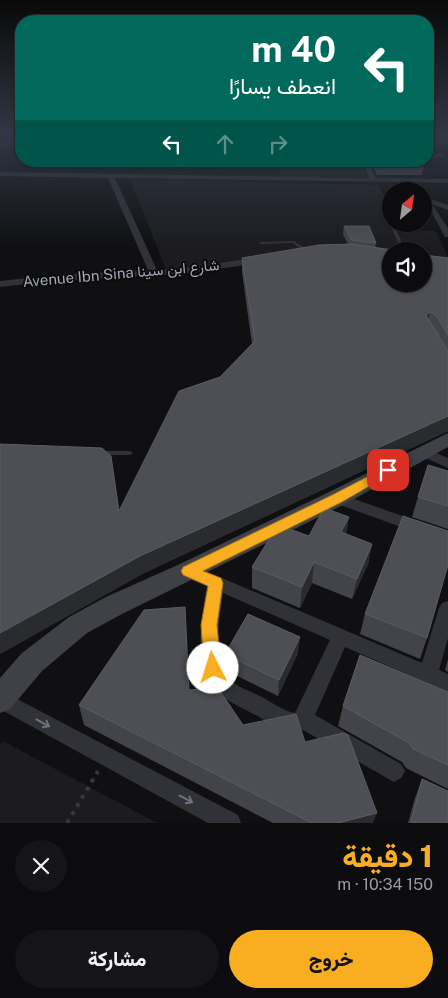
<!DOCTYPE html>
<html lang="ar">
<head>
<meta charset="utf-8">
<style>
	body { margin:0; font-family:"Public Sans",Vazirmatn,sans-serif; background:#151517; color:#f1f3f6; direction:rtl; height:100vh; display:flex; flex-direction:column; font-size:19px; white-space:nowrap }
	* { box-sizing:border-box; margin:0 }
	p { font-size:16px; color:#9a9b9e }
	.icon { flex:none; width:28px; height:28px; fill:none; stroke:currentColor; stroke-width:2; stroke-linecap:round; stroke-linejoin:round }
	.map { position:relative; height:823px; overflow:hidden; direction:ltr }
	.drawer { display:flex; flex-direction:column; background:#0c0c0e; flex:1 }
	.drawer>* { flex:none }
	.guide { position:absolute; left:15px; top:15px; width:419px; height:152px; border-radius:20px; box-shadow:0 1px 4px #0004,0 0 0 1px #2c2c2e; direction:rtl; background:#00695c; color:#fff; overflow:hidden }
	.needle { width:32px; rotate:29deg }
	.fabs { position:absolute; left:382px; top:182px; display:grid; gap:10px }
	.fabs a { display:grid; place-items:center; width:50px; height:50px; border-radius:50%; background:#0c0c0e; box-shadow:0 1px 4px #0004,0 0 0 1px #2c2c2e; font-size:25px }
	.pin { position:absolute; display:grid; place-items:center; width:42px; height:42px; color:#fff; margin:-21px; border-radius:10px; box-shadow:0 2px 8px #0006 }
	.me { position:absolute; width:55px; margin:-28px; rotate:355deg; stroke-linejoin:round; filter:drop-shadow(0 0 4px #0008) }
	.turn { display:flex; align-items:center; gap:18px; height:105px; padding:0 15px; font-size:22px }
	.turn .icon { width:65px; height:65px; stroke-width:2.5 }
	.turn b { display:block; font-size:35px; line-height:42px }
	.lanes { display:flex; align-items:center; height:48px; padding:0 15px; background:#0003; justify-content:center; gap:25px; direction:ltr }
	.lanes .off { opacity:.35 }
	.round { display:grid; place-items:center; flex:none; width:52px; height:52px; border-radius:26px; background:#151517 }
	.headline { display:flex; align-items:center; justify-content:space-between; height:85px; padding:0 15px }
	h1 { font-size:30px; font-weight:800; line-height:38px; color:#f9ae22 }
	.cta { display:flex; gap:10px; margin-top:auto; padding:10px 15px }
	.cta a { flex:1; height:58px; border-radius:30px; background:#f9ae22; color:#111; font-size:20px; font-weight:800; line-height:58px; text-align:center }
	.cta a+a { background:#151517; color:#f1f3f6 }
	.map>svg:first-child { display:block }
</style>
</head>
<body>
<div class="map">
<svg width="448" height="823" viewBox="0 0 448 823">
	<rect width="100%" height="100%" fill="#101012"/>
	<path fill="#1c1c1f" d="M277,161H361L367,177H280Z
		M130,179L378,185L391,207V224H401L405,230L436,231L448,257V261L424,257V251H391L344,245L166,270Z
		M3,741L157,823H0V745Z"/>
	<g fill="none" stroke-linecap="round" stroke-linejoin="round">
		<path stroke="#37393e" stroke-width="4" stroke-dasharray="4 5.5" stroke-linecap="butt" d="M67,823L98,771"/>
		<path fill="#313237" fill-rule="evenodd" d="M392,226L395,227L406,251H402L391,227Z
			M294,241L309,251V253H305L293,243L261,244L259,243L261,242Z
			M97,451H130L133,453L130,455H97L96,453Z"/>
		<path fill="#313237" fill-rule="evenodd" d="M428,134L448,140V144L428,138Z
			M21,140V144L0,148V144Z
			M441,153L444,155L443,156L428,159V155Z
			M47,161H222L224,163L221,165L50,163Z
			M362,161H368L376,178L448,179V183L406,182L417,191H409L396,182L115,178L157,270L183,268L259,257L263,260L259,263L183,274L54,281L0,287V281L54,275L148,270L108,178L0,176V172L369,178Z
			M424,197L448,205V210L432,204L448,228V237H445L432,213L424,204Z
			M422,447L448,458V468L417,454L415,451L417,448Z
			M337,493L448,532V544L332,502L330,498L332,494Z
			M189,564L422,663L439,608L442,603L448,601V638L439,670L448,674V692L345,647L315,715L401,764L405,771L401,778L394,782L303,730C289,736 273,726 261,718C246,709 228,703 215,691C192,669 202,614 207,586L183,576L181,571L183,566ZM223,593L330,640L295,713C282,711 272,702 260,696C249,691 235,686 227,677C212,661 220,613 223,593Z
			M0,690L238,815L241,823H208L0,709Z"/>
		<path fill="#3f4147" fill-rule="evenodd" d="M448,433V447L345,504L124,613L87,633L42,671L10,709L0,713V678L22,653L69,617L106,597L180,564L329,492Z"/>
	</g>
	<path fill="#43444a" d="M370,161H421L424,165L422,175H377Z
		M344,226L376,243L375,248L448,258V431L142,574L0,654L119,511L220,377L252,344L242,272V258L348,244L343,234Z
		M448,471V529L412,517L418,497Z
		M349,517L346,534L372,544L368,564L352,599L312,583L300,608L252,588V567L309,536Z
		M365,614L427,638L420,659L360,634Z
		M298,653L278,696L225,670V654Z
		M448,659V672L445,670Z
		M189,690L243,725L305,742L373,823H273L84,725L79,705Z
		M448,692V789L406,768L402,762L338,726L343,706Z
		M422,779L448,823H408L415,798Z"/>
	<path fill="#2a2b2f" d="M445,137L443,146L428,149V140Z
		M430,312L427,327L426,315Z
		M448,416V431L142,574L0,654V633L140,556Z
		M349,517L345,538L341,532Z
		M372,544L368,564L352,599L357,579Z
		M314,562L312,583L300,608L302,587Z
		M300,637L298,653L278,696L279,680Z
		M377,813L373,823H338Z"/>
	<path fill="#4d4f55" stroke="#5a5d64" d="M428,132H429L445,137L428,140Z
		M376,161H421L424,165H378Z
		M344,226H369L376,243L352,240Z
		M351,244L400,251H391V284H424V255L448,258V335L436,315L430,312L426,315L448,351V416L140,556L0,633V444L102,448L111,456L119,511L179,391L220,377L255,341L242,258L319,245Z
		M428,465L448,471V506L418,497Z
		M324,508L349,517L341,532L372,544L357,579L314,562L302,587L252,567L278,525L309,536Z
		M403,516L448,531V565L427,638L365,614Z
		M185,607L189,690L218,688L243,725L296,714L305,742L343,733L348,735L377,813L338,823H312L79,705L144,610Z
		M248,614L300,637L279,680L225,654Z
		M360,655L448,692V765L413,749L409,743L343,706Z
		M422,779L448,791V823H411Z"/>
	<defs><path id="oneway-shaft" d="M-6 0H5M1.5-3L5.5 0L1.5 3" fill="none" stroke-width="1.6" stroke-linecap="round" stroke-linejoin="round" transform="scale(1.25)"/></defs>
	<g stroke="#6f727b">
		<use href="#oneway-shaft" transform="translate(43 723) rotate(29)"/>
		<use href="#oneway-shaft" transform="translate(186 799) rotate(28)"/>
	</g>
	<linearGradient id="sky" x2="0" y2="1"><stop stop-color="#09090a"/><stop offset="0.54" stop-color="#313744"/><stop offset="1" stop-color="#313744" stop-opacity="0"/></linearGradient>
	<rect width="448" height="248" fill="url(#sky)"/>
	<path fill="#f9ae22" stroke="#a27116" d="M388,466L394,470L392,473L342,502L203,571L221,578L223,583L217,625L221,668L219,673L213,676L207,673L204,668L201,625L208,586L183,575L181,571L183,567L332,495Z"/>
	<g text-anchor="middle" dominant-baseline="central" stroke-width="4" stroke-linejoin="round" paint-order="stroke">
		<g font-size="15" fill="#a1a7b3" stroke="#0b0b0d">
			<text transform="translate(121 273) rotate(-5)">Avenue Ibn Sina شارع ابن سينا</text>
		</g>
	</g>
</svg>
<div class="fabs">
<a><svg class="needle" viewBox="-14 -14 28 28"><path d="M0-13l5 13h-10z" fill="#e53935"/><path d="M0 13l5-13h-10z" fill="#9a9b9e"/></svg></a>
<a><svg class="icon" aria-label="sound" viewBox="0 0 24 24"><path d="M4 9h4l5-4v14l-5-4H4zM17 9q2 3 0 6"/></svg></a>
</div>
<div class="pin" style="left:388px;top:470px;background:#d93025"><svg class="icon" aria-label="arrive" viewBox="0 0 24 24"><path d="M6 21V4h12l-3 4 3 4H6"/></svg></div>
<svg class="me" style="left:213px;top:668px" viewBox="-20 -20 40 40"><circle r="19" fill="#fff"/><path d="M0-13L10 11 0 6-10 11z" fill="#f9ae22"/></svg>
<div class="guide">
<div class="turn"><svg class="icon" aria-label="left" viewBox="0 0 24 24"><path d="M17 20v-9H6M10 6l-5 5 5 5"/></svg><div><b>40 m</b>انعطف يسارًا</div></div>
<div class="lanes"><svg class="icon" aria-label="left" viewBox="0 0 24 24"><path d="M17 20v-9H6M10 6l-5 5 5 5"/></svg><svg class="icon off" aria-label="ahead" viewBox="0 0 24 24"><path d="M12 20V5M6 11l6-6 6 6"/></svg><svg class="icon off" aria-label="right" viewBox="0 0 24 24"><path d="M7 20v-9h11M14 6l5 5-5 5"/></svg></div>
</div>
</div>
<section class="drawer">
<div class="headline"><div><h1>1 دقيقة</h1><p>150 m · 10:34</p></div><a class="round"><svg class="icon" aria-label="close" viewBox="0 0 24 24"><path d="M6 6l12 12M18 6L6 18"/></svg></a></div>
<div class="cta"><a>خروج</a><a>مشاركة</a></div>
</section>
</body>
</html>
